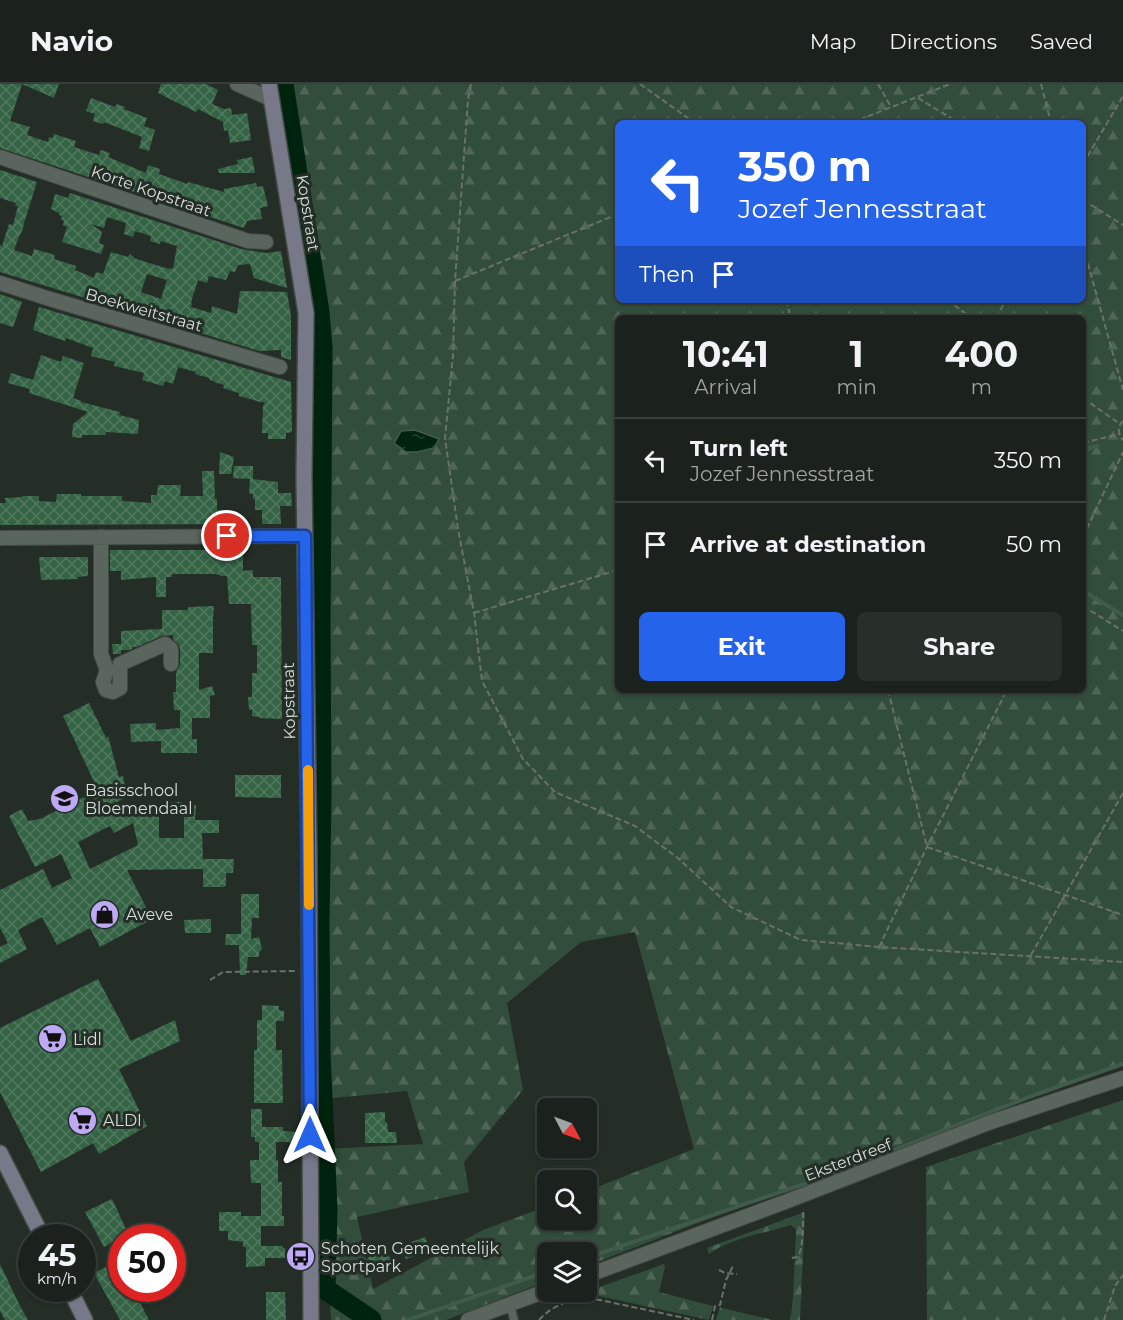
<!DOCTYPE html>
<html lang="en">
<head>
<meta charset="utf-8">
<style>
	body { margin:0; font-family:Montserrat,sans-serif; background:#282f2a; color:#f1f3f6; height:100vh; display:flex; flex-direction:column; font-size:22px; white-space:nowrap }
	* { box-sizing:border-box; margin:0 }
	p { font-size:20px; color:#a0a4a4 }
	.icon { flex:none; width:33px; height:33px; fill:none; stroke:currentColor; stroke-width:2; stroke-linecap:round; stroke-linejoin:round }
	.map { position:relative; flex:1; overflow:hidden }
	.side { position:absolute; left:615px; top:231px; width:471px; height:378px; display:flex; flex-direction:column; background:#1b221d; border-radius:9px; box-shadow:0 2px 4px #0004,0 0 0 2px #393f3b }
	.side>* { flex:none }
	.guide { position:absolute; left:615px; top:36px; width:471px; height:183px; border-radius:9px; box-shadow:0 2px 4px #0004,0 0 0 2px #393f3b; background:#2563eb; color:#fff; overflow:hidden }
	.needle { width:39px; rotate:131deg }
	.tools { position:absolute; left:537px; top:1014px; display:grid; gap:12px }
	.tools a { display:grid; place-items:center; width:60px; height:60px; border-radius:9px; background:#1b221d; box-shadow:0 2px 4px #0004,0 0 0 2px #393f3b; font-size:30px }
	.speed { position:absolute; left:18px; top:1140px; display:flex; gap:12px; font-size:30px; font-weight:700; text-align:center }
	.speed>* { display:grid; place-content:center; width:78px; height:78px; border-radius:50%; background:#1b221d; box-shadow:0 2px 4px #0004,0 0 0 2px #393f3b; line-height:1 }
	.speed small { font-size:15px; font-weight:400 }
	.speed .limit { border:9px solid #d22; background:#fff; color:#111 }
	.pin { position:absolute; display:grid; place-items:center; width:51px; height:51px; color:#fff; margin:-26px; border:3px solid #fff; border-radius:50%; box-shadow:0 2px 6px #0007 }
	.me { position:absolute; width:66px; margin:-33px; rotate:0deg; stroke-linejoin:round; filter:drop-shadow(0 0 4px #0008) }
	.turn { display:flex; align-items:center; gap:21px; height:126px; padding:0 24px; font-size:27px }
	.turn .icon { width:78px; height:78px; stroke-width:2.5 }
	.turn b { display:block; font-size:42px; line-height:51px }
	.then { display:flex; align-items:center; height:57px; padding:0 24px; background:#0003; gap:12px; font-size:22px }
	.eta { display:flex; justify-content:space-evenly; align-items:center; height:102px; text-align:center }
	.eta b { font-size:36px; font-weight:700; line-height:42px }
	.button { display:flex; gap:12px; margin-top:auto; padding:12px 24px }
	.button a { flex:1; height:69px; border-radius:9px; background:#2563eb; color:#fff; font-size:24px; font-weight:700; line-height:69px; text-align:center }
	.button a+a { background:#282f2a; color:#f1f3f6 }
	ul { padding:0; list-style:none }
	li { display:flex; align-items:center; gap:18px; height:84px; padding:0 24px; border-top:2px solid #393f3b }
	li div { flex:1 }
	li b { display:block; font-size:22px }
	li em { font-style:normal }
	header { display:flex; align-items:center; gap:36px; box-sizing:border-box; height:84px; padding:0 30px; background:#1b221d; border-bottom:2px solid #393f3b }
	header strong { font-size:28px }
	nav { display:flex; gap:33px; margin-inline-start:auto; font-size:21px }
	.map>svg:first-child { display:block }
</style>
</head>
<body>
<header>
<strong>Navio</strong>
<nav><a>Map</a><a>Directions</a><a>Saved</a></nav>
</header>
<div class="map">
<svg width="1123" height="1236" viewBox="0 0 1123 1236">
	<defs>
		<pattern id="forest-firs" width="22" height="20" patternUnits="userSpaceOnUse" patternTransform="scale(1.5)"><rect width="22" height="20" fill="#324d3b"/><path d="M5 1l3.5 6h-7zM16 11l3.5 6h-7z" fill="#4f6657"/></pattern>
		<pattern id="water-ripples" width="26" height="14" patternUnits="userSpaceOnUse" patternTransform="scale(1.5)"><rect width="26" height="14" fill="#00230e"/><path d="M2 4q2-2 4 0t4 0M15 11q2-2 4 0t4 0" fill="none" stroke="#244230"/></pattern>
		<pattern id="building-cross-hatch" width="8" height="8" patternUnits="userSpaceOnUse" patternTransform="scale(1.5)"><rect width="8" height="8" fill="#346345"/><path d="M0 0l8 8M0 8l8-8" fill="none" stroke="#51795f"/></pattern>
	</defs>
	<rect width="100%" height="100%" fill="#242e27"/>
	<path fill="url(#forest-firs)" fill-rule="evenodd" d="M279,0H1123V982L917,1054L587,1182L586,1168H548L547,1197L446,1236H331L325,1065L423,1060L407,1007L323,1015L318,266L301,137ZM618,39H1083V216H618ZM618,234H1083V606H618ZM635,848L694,1065L587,1107L586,1136H548L547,1122L483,1146L373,1205L357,1133L469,1108L464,1078L523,1006L507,919L581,858Z
		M1123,1016V1236H927L926,1083Z
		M805,1128L800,1236H789L791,1232L793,1212L796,1149C796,1144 794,1143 790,1141C766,1149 728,1155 709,1170L707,1164Z
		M664,1180L665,1183L659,1208L713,1222L709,1236L599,1212L597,1204Z
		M720,1223L722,1224L773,1236H716Z"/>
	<path fill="url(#water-ripples)" stroke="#415b4b" stroke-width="1.5" d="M415,346L439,355L434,364L417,368H406L394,359L401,347Z"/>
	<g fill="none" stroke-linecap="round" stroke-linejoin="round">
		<path stroke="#415b4b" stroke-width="4" d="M1083,366L1097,362
			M1083,507L1123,531
			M586,1174L810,1098L1037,1010L1123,980
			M408,1236L548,1187"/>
		<path stroke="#00230e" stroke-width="21" d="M283,0L319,228L322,264L320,540L321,714L319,836L320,970L327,1125L325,1205L371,1236"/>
	</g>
	<path fill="url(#building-cross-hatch)" fill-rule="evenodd" d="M0,0H59L54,14L22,0L10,37L30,43L27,51L48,58L49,53L53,54L54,50L76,57L74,63L99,71L101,66L110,69L108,73L146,89L148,81L160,85L159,90L187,100L188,98L224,108V105L256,99L257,103L263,102L268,122L260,124L262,135L247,137L244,144L0,64Z
		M161,0H206L218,6L212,20L224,25L231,24L232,31L247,29L251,56L230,59L228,46L224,47L223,38L198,25L196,28L158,9Z
		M91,14L115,23L117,20L125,23L124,25L147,34L144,42L155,46L149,67L139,64L142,53L104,38L103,40L93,37L95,30L86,27Z
		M252,73L255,89H219L218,85L238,80L237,76Z
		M0,86L37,98L24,139L23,144L21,150H20L14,166L32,172L34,165L55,171L54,175L76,182L75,186L94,194L96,188L103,190L111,168L128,173L130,170L136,175L169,185V184L173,185L177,162L161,157L160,160L150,157L151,152L135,147L133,153L124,150L126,139L107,133L104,144L91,140L102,148L99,159L104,161L101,170L62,158L67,143L63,141L64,137L61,135L62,132L59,131V129L51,125L55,110L68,114L70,109L241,165L266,169L281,167L287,204L254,194L250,180L238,181L235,188L230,187L226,196L209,192L207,199L198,196L191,218L192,219L191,223L211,229L212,222L237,230L240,207L287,208L291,232V276L281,273V266L259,267L0,188V161L2,162L9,140L13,141L18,122H15L16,119L0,114ZM147,190L167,196L161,215L141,208Z
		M0,210L22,218L13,243L0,239Z
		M39,223L291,298L292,348L286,349V355H268V349H262L263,322L265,319L263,318H260L239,312V309L223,304L224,301L214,298L215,297L210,296L209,294L195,290L196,288L178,283L173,300L165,297L163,302L142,296L144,289L114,282L115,278L91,272L93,264L66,254L65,257L33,246Z
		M41,271L61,278L63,272L84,279L73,314L81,317V318L120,328L119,331L139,336L138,350L106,348L105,351H82V354L72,353L73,340L88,328L29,309L30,305L8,299L11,289L33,296Z
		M220,368L234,373L231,390H219Z
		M234,382H253V395H251L278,398V409H291L292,422H280L281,440H262V426H255V415H253V410L249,409L250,395L233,394Z
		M202,387H214L215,415H217V426L233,427V440L0,441V419H6L5,414L22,413V412H39V417L56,418L57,410H81V412H122V417L151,419V411H157L158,401H181L180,412H203Z
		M110,466H237V467H243V487L253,486V493H281L282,635L259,634V633L252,632V625L249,626L248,613H252V589H257V561H252L251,520H229L227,492H220V491L216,490H172V493H166V513H156V493L121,496V487H110Z
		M39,473H88V492L77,493L78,495L41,496Z
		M214,522L213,535V569H199V606L212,602L215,611L210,612V634H192V655H197V669H161V657L131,658L130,640L156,639V646L180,644V626H174L173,608H176V588L180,581V565L179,561L173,555V551L161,552L137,563H132V565L129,566H121V561V570H113L112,560H121V547L162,545V526H188V523Z
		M89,619L106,654L108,652L119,693L123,692L127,713L97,728L159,726V754H184V731H161V721L168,720V718H182V722L196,721L195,736H219V749H202L203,775H234L233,789H226V801L224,803H203V785L127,786L152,835L100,863L90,844L57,861L42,833L18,846L27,865L0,879V863L8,859L0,844V806L43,785L52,804L72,794L61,770L35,783L9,732L22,725L28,737L40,735L98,706L63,632ZM133,739L138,761L90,785L78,758L110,742L114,749Z
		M235,691H281V714L235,713Z
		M241,810H259V834H252L251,855L259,853L262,865L259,868V873H248L246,891H240L239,861H225L226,850H241Z
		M211,835V849H185L184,836Z
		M98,895L131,957L175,936L180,957L119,985L147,1042L99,1070L93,1059L41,1088L0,1008V944Z
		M262,921L279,922V926L284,927V937H276V966H282L283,1019H254V966H257V936H262Z
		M251,1025H262V1043H283V1047L297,1048V1058H276V1076H278V1098H282V1132H284V1142H261V1162H283V1164H285V1174H265V1182L246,1183V1163H243V1158L228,1156V1147H219V1128H241V1132H261V1099H251L250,1076H259V1058H255V1053H251Z
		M385,1028V1038H387L388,1048H396L397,1059H365V1029Z
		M112,1115L128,1149L104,1163L85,1128Z
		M425,1153L430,1166L406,1175L401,1162Z
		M376,1163L391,1174L382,1188L366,1177Z
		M122,1175V1204H136L139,1212L137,1213L149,1236H120L94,1189Z
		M0,1180L19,1220L28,1236H5L0,1227Z
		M266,1208H285L286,1236H266Z"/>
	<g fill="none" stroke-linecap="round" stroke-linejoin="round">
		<defs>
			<path id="lane" d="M510,1220L514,1236"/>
			<path id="street" d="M237,0L271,15
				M0,73L248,157L266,158
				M0,199L50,215L280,283
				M101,453V570L107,586L103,598L106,606L113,608L120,604V580L165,560L171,565V580
				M0,454L305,452
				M586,1192L785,1118L988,1039L1123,994
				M468,1236L548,1206"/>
			<path id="secondary" d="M269,0L306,229L304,392L309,774L311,1236
				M0,1069L43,1154
				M69,1204L85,1236"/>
		</defs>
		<use href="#lane" stroke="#424a45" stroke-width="10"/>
		<use href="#street" stroke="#424a45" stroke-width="16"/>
		<use href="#secondary" stroke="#424a45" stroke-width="18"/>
		<path stroke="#69716b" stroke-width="2" stroke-dasharray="6 3" stroke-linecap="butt" d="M471,0L468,16L455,197L453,272L445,354L458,445L474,529L482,597L523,675L555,708L635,742L679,775L731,823L801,856L879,863L1123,878
			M640,0L695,39
			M878,0L891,23
			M1041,0L1051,39
			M918,14L959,39
			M851,39L950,0
			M1083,80L1123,12
			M1083,116L1123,141
			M1083,162L1123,306
			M455,197L618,130
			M786,216L791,234
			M947,216L972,234
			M996,234L1006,216
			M1083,314L1120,340
			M1123,337C1117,343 1118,350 1123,356
			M1083,359L1119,350
			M1083,453L1123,368
			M1083,522L1123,547
			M474,529L618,486
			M888,606L927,763L1123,831
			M879,863L927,763L1007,606
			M1031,871L1123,709
			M210,896L223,888L298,887
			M792,1174C794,1173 796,1174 797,1173C804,1168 803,1134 803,1125
			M719,1186L725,1189L737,1190
			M539,1236C556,1218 575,1213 600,1216L694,1236
			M712,1236L715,1222L720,1221L726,1196L734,1180
			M1104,1236L1115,1202L1123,1191"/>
		<use href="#lane" stroke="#5a655d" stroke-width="7"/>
		<use href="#street" stroke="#5a655d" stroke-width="14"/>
		<use href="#secondary" stroke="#777989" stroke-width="15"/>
	</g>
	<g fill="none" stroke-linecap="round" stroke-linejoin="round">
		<defs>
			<path id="route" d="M227,452H305L310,1051"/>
		</defs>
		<use href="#route" stroke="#184099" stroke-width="15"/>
		<use href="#route" stroke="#2563eb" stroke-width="10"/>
		<path stroke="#f59e0b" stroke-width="10" d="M308,686L309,821"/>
	</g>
	<defs>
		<symbol id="school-disc" viewBox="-11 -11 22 22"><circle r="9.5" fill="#bea9f5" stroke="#242e27"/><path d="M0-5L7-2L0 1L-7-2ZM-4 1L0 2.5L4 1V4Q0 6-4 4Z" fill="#111"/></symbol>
		<symbol id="shop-disc" viewBox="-11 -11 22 22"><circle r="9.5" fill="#bea9f5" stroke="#242e27"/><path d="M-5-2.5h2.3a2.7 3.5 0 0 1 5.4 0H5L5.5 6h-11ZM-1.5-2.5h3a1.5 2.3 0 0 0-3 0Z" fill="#111"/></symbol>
		<symbol id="supermarket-disc" viewBox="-11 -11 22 22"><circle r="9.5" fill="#bea9f5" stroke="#242e27"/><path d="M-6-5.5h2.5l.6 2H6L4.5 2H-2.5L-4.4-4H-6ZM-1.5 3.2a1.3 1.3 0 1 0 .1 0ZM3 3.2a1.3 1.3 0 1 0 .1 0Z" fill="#111"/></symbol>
		<symbol id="bus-disc" viewBox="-11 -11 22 22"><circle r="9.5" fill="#bea9f5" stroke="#242e27"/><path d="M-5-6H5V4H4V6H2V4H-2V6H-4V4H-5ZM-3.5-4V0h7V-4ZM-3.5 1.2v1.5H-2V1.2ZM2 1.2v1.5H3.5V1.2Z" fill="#111"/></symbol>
	</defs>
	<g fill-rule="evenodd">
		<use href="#school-disc" x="48" y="698" width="33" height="33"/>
		<use href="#shop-disc" x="88" y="814" width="33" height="33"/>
		<use href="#supermarket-disc" x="36" y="938" width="33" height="33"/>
		<use href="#supermarket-disc" x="66" y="1020" width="33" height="33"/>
		<use href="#bus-disc" x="284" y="1156" width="33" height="33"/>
	</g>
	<g text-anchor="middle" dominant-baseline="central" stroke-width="6" stroke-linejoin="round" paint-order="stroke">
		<g font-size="16" fill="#d8dfda" stroke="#242e27">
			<text transform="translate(151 107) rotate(19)">Korte Kopstraat</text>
			<text transform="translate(308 129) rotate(81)">Kopstraat</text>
			<text transform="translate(144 226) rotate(16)">Boekweitstraat</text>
			<text transform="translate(289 617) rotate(-91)">Kopstraat</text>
			<text transform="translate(848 1076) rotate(-21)">Eksterdreef</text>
		</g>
		<g font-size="16" fill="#d8dfda" stroke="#242e27" text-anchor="start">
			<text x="85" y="706">Basisschool<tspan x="85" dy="18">Bloemendaal</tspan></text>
			<text x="126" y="830">Aveve</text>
			<text x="73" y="955">Lidl</text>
			<text x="103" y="1036">ALDI</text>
			<text x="321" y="1164">Schoten Gemeentelijk<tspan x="321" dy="18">Sportpark</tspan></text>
		</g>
	</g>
</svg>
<div class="tools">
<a><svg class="needle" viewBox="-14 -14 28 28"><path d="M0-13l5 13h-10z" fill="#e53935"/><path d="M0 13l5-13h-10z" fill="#a0a4a4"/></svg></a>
<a><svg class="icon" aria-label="search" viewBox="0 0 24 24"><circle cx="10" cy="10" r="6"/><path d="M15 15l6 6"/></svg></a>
<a><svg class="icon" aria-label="layers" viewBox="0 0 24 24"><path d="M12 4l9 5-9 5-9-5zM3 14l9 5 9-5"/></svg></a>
</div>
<div class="speed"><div>45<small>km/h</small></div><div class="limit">50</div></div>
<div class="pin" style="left:227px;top:452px;background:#d93025"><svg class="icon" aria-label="arrive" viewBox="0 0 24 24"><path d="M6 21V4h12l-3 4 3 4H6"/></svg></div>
<svg class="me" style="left:310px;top:1051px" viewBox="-20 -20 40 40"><path d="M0-17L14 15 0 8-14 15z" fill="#2563eb" stroke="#fff" stroke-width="4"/></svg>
<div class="guide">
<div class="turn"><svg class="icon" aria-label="left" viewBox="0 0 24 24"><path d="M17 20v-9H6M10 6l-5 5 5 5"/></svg><div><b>350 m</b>Jozef Jennesstraat</div></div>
<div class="then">Then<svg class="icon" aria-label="arrive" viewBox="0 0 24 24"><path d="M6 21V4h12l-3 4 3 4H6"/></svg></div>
</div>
<section class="side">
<div class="eta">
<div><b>10:41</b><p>Arrival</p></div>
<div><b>1</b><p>min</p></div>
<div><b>400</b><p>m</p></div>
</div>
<ul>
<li><svg class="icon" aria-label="left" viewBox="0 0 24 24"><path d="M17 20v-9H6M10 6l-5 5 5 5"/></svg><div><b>Turn left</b><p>Jozef Jennesstraat</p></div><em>350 m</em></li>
<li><svg class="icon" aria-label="arrive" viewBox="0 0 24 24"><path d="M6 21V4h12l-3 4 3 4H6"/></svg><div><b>Arrive at destination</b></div><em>50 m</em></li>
</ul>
<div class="button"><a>Exit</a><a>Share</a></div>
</section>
</div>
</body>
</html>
